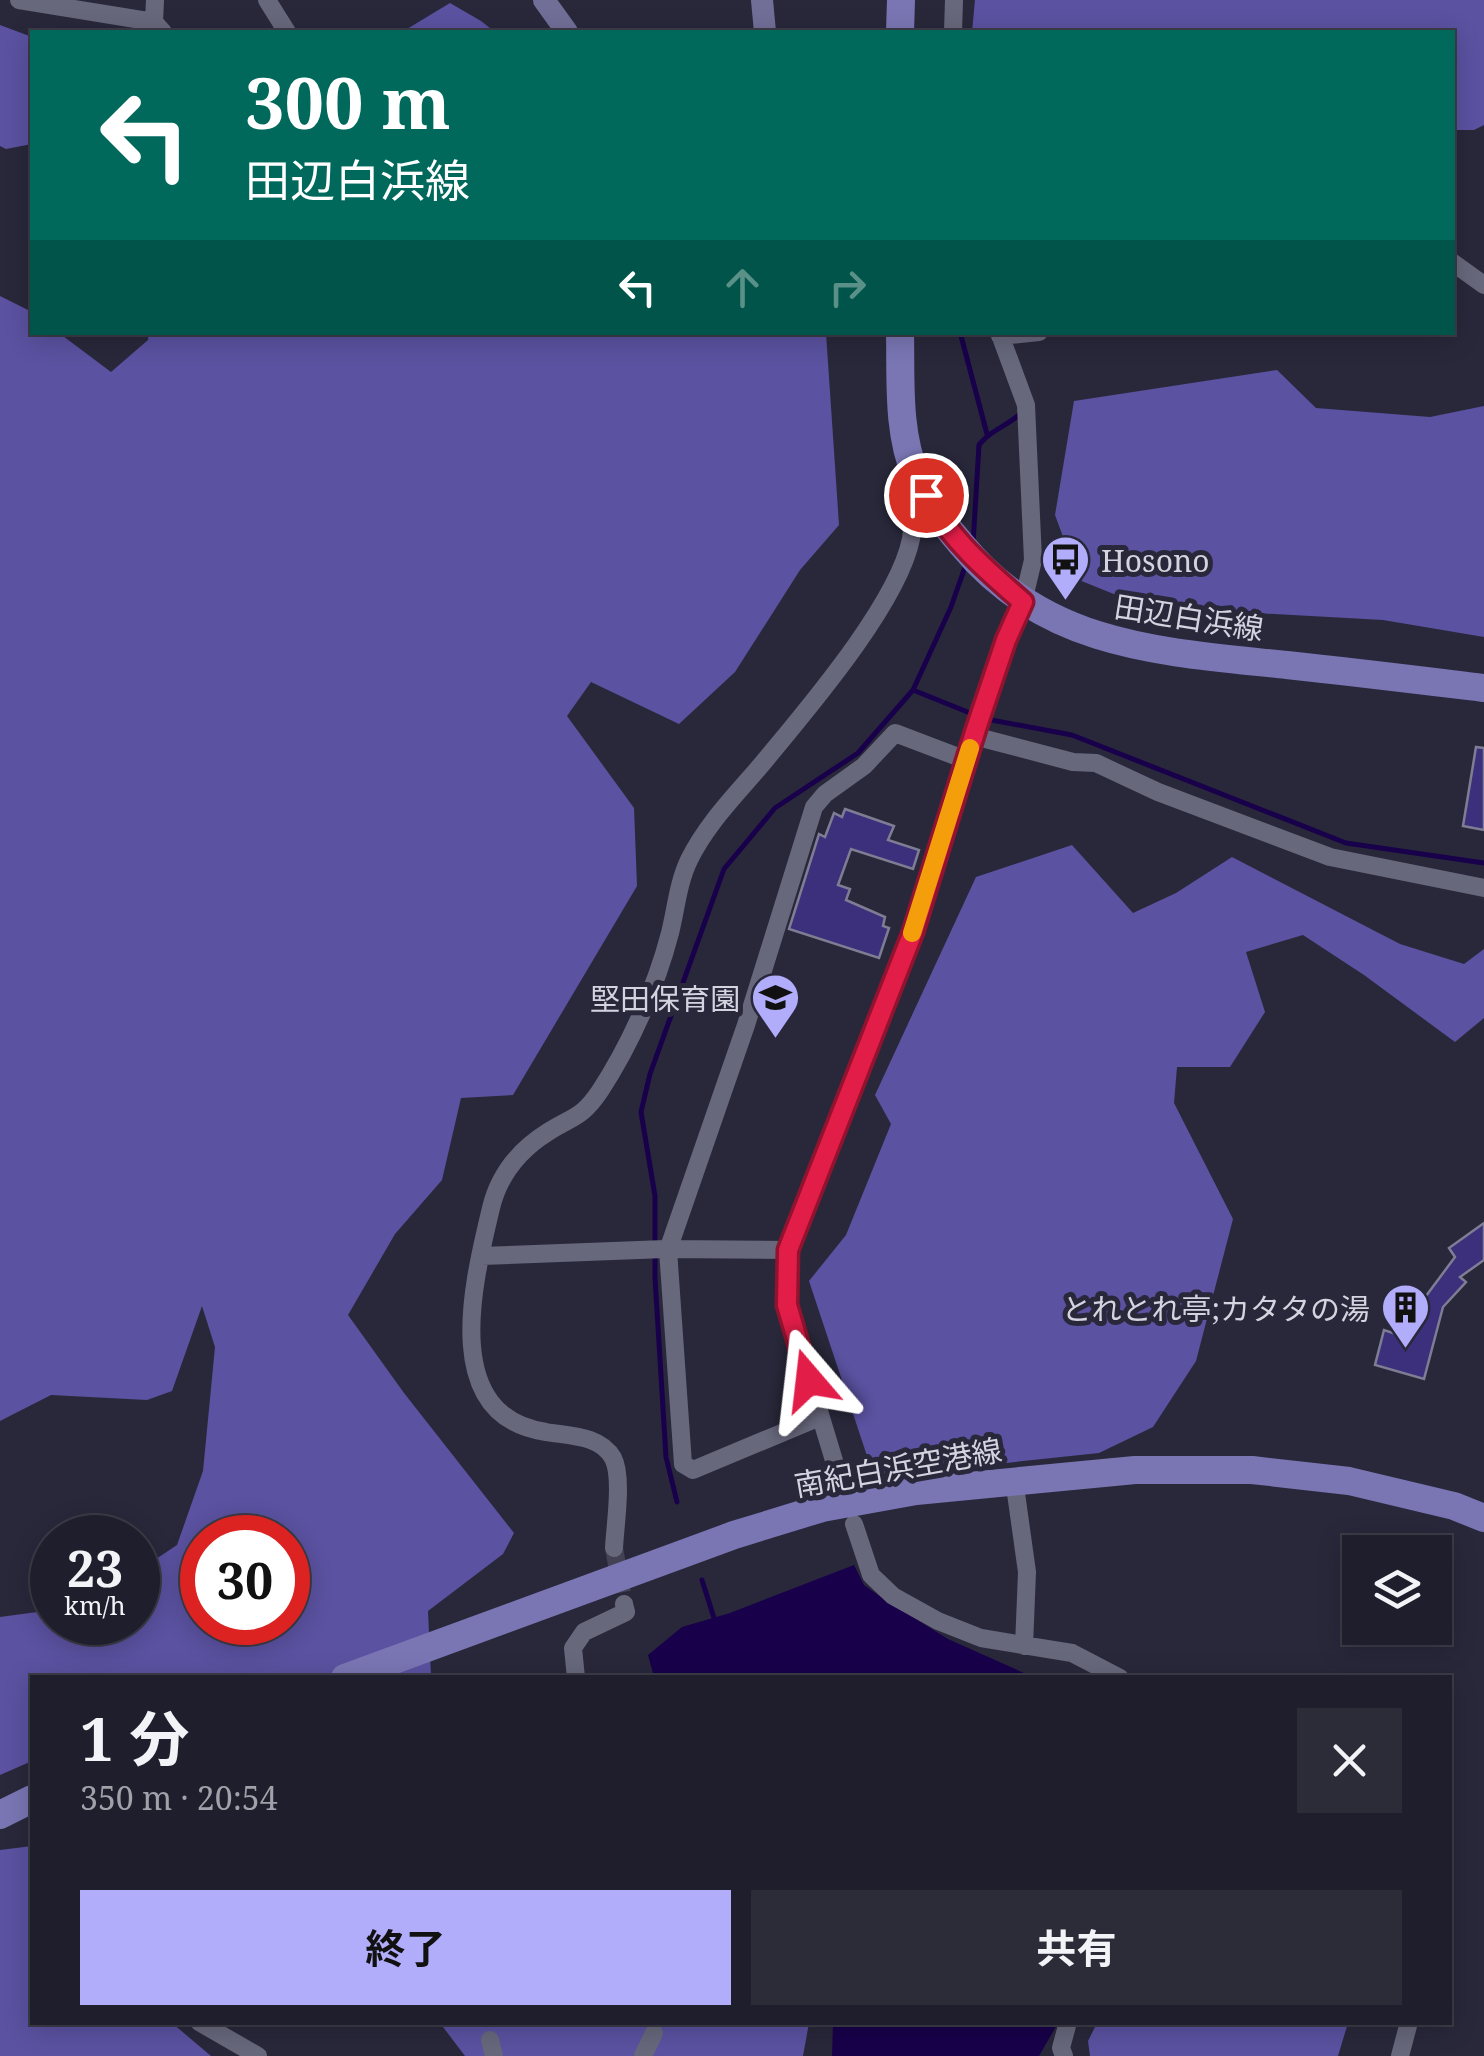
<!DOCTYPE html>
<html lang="ja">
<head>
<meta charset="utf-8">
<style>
	body { margin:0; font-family:"Noto Serif","Noto Sans JP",serif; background:#2c2b38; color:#f1f3f6; height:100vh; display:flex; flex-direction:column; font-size:38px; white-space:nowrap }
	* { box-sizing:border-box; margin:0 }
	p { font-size:32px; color:#a1a2a9 }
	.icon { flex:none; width:55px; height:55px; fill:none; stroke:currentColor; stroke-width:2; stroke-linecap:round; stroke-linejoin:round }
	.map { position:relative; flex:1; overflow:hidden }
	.panel { position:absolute; left:30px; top:1675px; width:1422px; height:350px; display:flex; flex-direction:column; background:#1f1e2c; border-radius:0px; box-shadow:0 5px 25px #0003,0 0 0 2px #3c3c48 }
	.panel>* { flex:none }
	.banner { position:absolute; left:30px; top:30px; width:1425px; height:305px; border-radius:0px; box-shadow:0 5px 25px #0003,0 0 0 2px #3c3c48; background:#00695c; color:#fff; overflow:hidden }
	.fabs { position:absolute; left:1342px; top:1535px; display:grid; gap:20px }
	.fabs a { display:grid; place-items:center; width:110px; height:110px; border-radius:0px; background:#1f1e2c; box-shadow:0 5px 25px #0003,0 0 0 2px #3c3c48; font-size:50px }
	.speed { position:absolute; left:30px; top:1515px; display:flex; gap:20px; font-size:50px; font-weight:700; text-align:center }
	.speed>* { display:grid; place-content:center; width:130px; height:130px; border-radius:50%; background:#1f1e2c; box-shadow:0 5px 25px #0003,0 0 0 2px #3c3c48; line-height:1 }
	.speed small { font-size:25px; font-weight:400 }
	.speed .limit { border:15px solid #d22; background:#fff; color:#111 }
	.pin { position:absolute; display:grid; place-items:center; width:85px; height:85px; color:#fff; margin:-42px; border:5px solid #fff; border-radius:50%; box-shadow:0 2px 10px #0007 }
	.me { position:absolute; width:110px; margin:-55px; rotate:343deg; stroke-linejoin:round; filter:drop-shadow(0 0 8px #0008) }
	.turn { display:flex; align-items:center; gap:35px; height:210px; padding:0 50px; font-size:45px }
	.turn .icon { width:130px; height:130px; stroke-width:2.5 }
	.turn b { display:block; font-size:70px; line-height:85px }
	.lanes { display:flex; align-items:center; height:95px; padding:0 50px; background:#0003; justify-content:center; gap:50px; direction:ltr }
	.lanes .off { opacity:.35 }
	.round { display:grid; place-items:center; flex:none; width:105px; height:105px; border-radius:0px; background:#2c2b38 }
	.summary { display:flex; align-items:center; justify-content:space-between; height:170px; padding:0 50px }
	h1 { font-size:60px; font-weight:700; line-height:75px }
	.button { display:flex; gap:20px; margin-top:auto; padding:20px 50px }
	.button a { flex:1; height:115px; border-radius:0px; background:#b1adfa; color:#111; font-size:40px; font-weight:700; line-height:115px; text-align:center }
	.button a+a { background:#2c2b38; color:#f1f3f6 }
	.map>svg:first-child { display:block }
</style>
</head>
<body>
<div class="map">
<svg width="1484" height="2056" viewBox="0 0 1484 2056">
	<rect width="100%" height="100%" fill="#29283b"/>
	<path fill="#5b52a1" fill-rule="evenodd" d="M975,0H1484V125L1474,130H1453L1452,32H972Z
		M450,3L481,21L495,32H402Z
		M0,25L32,37V144L6,149L0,146Z
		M0,296L32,312V332L59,333L111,372L148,340L149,333H826L839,525L800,570L735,672L679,724L591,682L567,716L634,808L637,886L513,1095L461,1098L442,1180L395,1234L348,1315L404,1393L514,1533L503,1554L428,1611L431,1677L32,1678V1761L0,1775V1617L52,1610V1622H138V1571L177,1545L203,1471L215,1347L202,1306L172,1391L147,1400L51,1395L0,1421ZM202,1538H288V1622H202Z
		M1277,370L1316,408L1430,417L1484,406V637L1383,620L1146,607L1079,580L1055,515L1074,401Z
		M1072,845L1133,913L1176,893L1232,857L1400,944L1464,964L1484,949V1018L1455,1042L1364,975L1303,935L1246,952L1265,1012L1230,1067H1177L1174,1103L1233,1219L1196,1361L1153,1427L1099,1453L874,1477L809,1281L846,1235L891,1124L875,1095L976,877Z
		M32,1846V2022L172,2023L211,2056H0V1850Z
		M440,2023H809L803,2056H465Z
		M1097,2023V2022L1348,2023L1338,2056H1090L1088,2041Z"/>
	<path fill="#18004a" d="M854,1565L864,1585L885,1600L948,1639L1033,1677H654L648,1655L682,1627L730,1613Z
		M833,2023V2022L1058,2023L1039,2056H832Z"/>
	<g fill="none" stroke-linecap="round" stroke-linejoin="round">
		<path stroke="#18004a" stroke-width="5" d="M921,332H925
			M960,332L987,434
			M973,544L979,445C989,431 1005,427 1019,415
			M913,690L951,607L966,564
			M986,719L1072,735L1346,843L1484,863
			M677,1502L666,1457L655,1278V1196L641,1112L650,1074L724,869L775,808L858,753L913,690L975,715
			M702,1580L714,1618"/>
	</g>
	<path fill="#3c307c" stroke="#7e7d93" stroke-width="2.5" d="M1476,747L1484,748V830L1463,826Z
		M845,809L894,826L888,840L919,850L913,869L851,849L838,885L850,889L846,900L885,917L883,926L889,928L879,958L789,929L819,834L825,837L834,813L842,817Z
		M1484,1223V1260L1460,1277L1466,1282L1443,1307L1424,1379L1375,1365L1384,1330L1399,1335L1410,1296L1423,1300L1455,1257L1449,1248Z"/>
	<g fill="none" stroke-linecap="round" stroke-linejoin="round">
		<path stroke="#434254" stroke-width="18" stroke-dasharray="18 9" stroke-linecap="butt" d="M614,1548L624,1604"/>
		<path stroke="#68687d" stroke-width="18" d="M19,0L154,22L163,32
			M267,0L287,32
			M154,22L155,0
			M953,32L954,0
			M1452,262L1484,285
			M1000,336L1039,332
			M974,736L1073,762L1096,763L1158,792L1330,857L1484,888
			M481,1256L665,1249L788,1250
			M820,1417L693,1470L683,1464L668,1250L746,1025L814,807L825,794L864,766L895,733L966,760
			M1014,1479L1027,1572L1024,1646
			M842,1487L787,1305L788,1250L913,932L966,760L1006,640L1023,602L1033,560L1026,405L999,332
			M854,1524L871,1575L893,1596L938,1621L981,1638L1072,1653L1120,1678
			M614,1548C615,1526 623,1477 613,1458C600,1435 569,1436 546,1432C438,1416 474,1280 491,1208C499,1175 519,1150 548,1132C573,1116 581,1119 600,1091C630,1045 656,987 670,933C676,909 678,883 689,860C708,821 740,791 767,758C810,706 898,603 911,539C914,519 913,498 915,478
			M576,1678L573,1648L584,1632L626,1612L624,1604
			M199,2022L258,2056
			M490,2040L494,2056
			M643,2056L654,2033
			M1064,2056L1061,2048L1068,2022
			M1400,2056L1409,2022"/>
		<path stroke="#716f98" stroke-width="22" d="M544,0L567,32
			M762,0L765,32"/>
		<path stroke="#7a76b4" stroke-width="28" d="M900,32L901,0
			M900,332C901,379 897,432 916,476C927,502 944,524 962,545C1046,648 1165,652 1287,665C1353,672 1418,680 1484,688
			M345,1678L734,1535L822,1508L916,1491L1135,1470H1252L1349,1481L1454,1506L1484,1518
			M0,1815L32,1799"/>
	</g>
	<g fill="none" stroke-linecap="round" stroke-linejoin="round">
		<defs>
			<path id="route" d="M809,1380L787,1305L788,1250L913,932L976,729L1006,640L1023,602C986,570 950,539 926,495"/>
		</defs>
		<use href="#route" stroke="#92132f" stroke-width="25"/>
		<use href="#route" stroke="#e11d48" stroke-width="18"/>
		<path stroke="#f59e0b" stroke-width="18" d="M912,933L970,748"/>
	</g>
	<defs>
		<symbol id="bus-pin" viewBox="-11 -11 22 30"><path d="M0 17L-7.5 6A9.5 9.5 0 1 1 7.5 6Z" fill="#b1adfa" stroke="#29283b"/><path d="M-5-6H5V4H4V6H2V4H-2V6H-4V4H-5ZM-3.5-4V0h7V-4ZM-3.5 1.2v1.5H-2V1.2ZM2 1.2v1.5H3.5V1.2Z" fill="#111"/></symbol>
		<symbol id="school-pin" viewBox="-11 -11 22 30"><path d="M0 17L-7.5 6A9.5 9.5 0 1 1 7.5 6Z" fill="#b1adfa" stroke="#29283b"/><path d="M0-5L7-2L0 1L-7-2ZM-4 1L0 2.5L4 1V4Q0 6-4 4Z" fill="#111"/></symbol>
		<symbol id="building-pin" viewBox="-11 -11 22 30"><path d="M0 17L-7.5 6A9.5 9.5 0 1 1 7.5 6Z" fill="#b1adfa" stroke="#29283b"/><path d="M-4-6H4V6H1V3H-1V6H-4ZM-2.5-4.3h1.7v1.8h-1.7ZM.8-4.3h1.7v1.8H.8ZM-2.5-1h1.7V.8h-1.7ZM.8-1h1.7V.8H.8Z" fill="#111"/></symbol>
	</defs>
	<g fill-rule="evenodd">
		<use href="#bus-pin" x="1038" y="532" width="55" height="75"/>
		<use href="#school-pin" x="748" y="970" width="55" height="75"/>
		<use href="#building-pin" x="1378" y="1280" width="55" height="75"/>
	</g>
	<g text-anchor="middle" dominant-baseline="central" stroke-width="10" stroke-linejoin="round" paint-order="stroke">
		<g font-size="30" fill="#d4d4e0" stroke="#29283b" text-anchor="end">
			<text x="1101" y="560" text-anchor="start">Hosono</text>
			<text x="740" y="998">堅田保育園</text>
			<text x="1370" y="1308">とれとれ亭;カタタの湯</text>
		</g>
		<g font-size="30" fill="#d4d4e0" stroke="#29283b">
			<text transform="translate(1189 617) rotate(9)">田辺白浜線</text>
			<text transform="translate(898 1467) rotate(-10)">南紀白浜空港線</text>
		</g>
	</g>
</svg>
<div class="fabs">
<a><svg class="icon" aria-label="layers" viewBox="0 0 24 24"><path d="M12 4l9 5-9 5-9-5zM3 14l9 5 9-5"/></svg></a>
</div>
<div class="speed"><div>23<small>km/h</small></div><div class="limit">30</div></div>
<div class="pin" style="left:926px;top:495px;background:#d93025"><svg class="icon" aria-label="arrive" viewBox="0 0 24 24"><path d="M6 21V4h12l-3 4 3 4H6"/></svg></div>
<svg class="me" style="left:809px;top:1380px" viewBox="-20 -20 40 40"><path d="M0-17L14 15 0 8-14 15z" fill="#e11d48" stroke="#fff" stroke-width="4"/></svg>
<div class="banner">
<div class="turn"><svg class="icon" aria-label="left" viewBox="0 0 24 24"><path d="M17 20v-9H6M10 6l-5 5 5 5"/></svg><div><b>300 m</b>田辺白浜線</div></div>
<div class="lanes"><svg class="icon" aria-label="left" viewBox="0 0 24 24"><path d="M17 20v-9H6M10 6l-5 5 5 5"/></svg><svg class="icon off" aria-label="ahead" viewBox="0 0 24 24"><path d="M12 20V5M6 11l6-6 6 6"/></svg><svg class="icon off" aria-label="right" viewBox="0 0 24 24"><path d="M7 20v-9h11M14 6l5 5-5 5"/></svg></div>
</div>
<section class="panel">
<div class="summary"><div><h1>1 分</h1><p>350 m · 20:54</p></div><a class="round"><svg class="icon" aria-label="close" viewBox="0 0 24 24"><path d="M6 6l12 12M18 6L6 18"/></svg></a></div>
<div class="button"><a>終了</a><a>共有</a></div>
</section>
</div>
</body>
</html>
